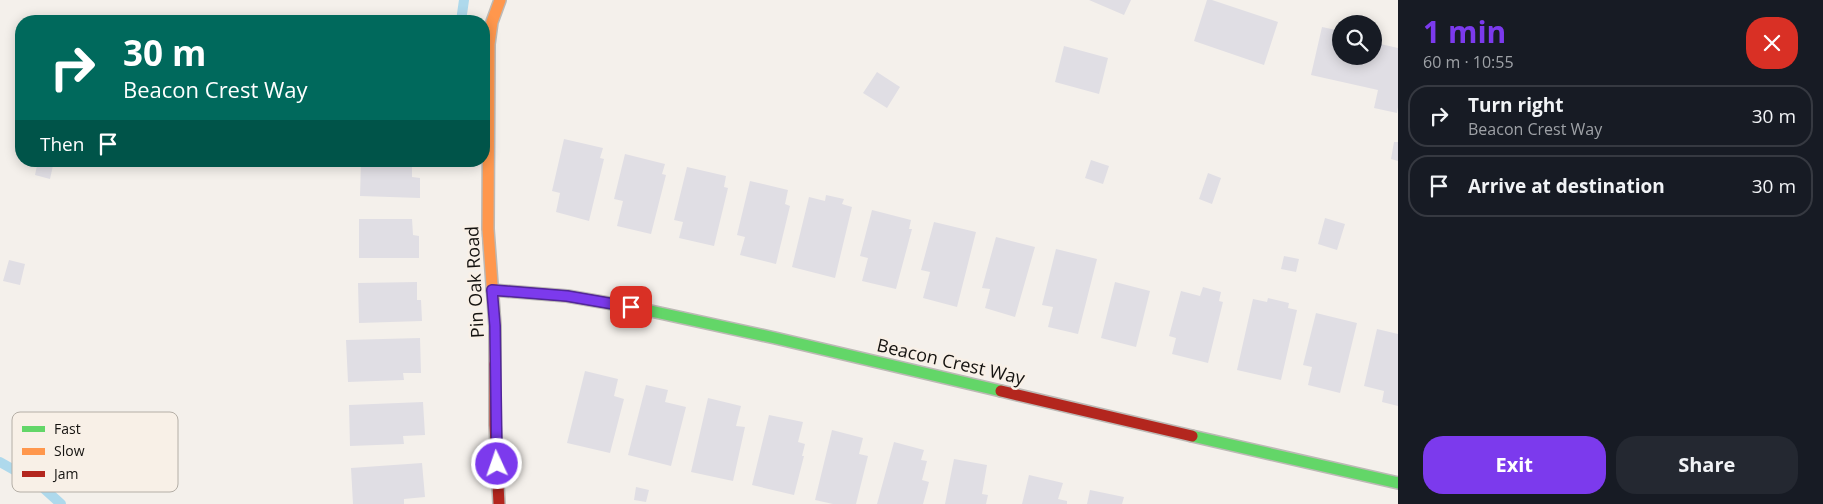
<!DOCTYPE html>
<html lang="en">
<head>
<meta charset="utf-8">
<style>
	body { margin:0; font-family:"Open Sans",sans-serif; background:#242831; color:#f1f3f6; height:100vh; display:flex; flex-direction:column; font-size:19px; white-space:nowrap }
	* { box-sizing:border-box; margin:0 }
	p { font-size:16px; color:#9ea1a6 }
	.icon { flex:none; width:28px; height:28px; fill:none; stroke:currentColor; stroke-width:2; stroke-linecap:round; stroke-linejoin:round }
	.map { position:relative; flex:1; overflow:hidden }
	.side { display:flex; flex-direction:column; background:#171b24; width:425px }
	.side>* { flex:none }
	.hud { position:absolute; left:15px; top:15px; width:475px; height:152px; border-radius:20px; box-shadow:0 2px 12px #0003; background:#00695c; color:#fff; overflow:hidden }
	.fabs { position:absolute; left:1332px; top:15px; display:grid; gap:10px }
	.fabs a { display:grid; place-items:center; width:50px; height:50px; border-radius:50%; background:#171b24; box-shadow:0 2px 12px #0003; font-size:25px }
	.pin { position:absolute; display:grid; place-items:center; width:42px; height:42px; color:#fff; margin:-21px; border-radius:10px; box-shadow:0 2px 8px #0006 }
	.me { position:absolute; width:55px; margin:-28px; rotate:357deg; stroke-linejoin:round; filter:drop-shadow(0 0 4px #0008) }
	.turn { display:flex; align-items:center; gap:18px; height:105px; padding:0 25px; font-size:22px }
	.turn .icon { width:65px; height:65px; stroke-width:2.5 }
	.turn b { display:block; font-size:35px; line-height:42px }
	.then { display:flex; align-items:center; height:48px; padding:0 25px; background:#0003; gap:10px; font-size:19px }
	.round { display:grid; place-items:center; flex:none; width:52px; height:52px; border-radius:20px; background:#242831 }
	.head { display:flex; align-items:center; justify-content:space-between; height:85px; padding:0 25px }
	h1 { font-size:30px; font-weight:700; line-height:38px; color:#7c3aed }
	.primary-button { display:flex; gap:10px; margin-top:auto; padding:10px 25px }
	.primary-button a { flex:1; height:58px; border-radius:20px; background:#7c3aed; color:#fff; font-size:20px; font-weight:700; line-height:58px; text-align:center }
	.primary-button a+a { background:#242831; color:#f1f3f6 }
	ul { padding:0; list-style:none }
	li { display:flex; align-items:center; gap:15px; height:62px; margin:0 10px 8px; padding:0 15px; border:2px solid #363941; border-radius:20px }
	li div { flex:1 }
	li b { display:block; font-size:19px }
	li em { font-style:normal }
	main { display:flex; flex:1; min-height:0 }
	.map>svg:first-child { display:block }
</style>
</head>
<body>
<main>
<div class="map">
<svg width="1398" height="504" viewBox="0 0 1398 504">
	<rect width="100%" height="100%" fill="#f4f0eb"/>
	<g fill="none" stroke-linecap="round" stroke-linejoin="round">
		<path stroke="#aed9ec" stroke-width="10" d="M461,21L464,0
			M0,462L39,484L61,504"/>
	</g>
	<path fill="#e0dee4" d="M1089,0H1131L1124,15Z
		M1207,0H1212L1278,22L1264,65L1194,41Z
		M1322,27L1341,31V56H1374V39H1377L1376,43L1398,48V107L1397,113L1374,108L1378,90L1311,75Z
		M1064,46L1108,58L1099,94L1055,82Z
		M877,72L900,87L887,108L863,93Z
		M564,139L603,148L600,158L604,159L589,221L556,212L560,193L552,191Z
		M1394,142H1398V161L1391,159Z
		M625,154L665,164L662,174L666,175L651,234L617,226L623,201L614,199Z
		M1091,160L1109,166L1103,184L1085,178Z
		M38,161H54L50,179L35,175Z
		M361,161H412V177L420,178V198L360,196Z
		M687,167L726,176L724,187L728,188L714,246L679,238L683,222L674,220Z
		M1208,173L1221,178L1212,204L1199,199Z
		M750,181L788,190L785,204L790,206L776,264L740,255L745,237L737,235Z
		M826,195L844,199L842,204L852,207L835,278L792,267L809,197L825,201Z
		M872,210L911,220L909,229H912L896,289L862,281L868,258L860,256Z
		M1325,218L1345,224L1337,250L1318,244Z
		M359,219H412L413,235L419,236V258H359Z
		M934,222L976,232L957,307L923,298L930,272L921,270Z
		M996,237L1035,247L1015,317L985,308L990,289L982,288Z
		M1056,249L1097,259L1078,334L1048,327L1053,307L1042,305Z
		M1284,256L1299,259L1296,272L1281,269Z
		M9,260L25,264L20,285L3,281Z
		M417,282V300H421L422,321L359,323L358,283Z
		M1115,282L1150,291L1136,347L1101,338Z
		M1203,287L1221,292L1219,301L1223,302L1208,363L1172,354L1176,338L1169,336L1181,291L1200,296Z
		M1268,298L1289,303L1288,308L1297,310L1281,380L1237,370L1253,299L1267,302Z
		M1316,313L1357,323L1340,393L1308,385L1312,367L1303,365Z
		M1377,329L1398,334V406L1382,402L1384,391L1364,386Z
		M420,338L421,373H403L404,380L348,382L346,340Z
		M585,371L618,379L614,396L624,399L610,453L567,443Z
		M646,385L668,390L665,402L686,407L671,466L628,455Z
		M708,398L741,406L736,426L745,427L733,481L691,472Z
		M423,402L425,435L403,436L404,444L350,446L349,405Z
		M769,415L803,422L798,442L805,444L802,456H804L794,495L752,485Z
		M832,430L863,438L859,454L868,456L856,504H833L815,500Z
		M894,442L924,450L921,460L927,461L922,480L929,482L923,504H877Z
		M954,459L987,465L982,494L988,495L986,504H945Z
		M422,463L425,497L404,499V504H353L351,468Z
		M1029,475L1063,483L1058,499L1067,501V504H1022Z
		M636,487L649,490L646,502L634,500Z
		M1090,490L1124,497L1122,504H1087Z"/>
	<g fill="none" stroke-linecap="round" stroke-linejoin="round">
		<defs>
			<path id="fast" d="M637,308L775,338L1001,391
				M1192,436L1398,483"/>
			<path id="slow" d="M495,364V326L488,229L489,44L492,22L500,0"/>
			<path id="jam" d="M492,290L567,296L637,308
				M495,364V425L499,504
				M1001,391L1192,436"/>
		</defs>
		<use href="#fast" stroke="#bcb9b5" stroke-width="14"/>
		<use href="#slow" stroke="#bcb9b5" stroke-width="14"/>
		<use href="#jam" stroke="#bcb9b5" stroke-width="14"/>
		<use href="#fast" stroke="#63d668" stroke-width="11"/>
		<use href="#slow" stroke="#ff974d" stroke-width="11"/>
		<use href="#jam" stroke="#b3261e" stroke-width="11"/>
	</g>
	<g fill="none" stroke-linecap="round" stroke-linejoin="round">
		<defs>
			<path id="route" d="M497,464L495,326L492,290L567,296L631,307"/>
		</defs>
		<use href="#route" stroke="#51269a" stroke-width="12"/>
		<use href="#route" stroke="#7c3aed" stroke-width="9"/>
	</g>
	<g text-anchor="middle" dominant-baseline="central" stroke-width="5" stroke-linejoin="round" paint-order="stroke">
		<g font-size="18" fill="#151310" stroke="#f8f0e7">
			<text transform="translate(474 282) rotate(-93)">Pin Oak Road</text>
			<text transform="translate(951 361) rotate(13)">Beacon Crest Way</text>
		</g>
	</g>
	<rect x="12" y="412" width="166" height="80" rx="8" fill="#f8f0e7" stroke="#b4aea6" stroke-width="1"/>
	<rect x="22" y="426" width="23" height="6" fill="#63d668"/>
	<rect x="22" y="448" width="23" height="7" fill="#ff974d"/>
	<rect x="22" y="471" width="23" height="6" fill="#b3261e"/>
	<g font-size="14" fill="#151310">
		<text x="54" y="434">Fast</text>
		<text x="54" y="456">Slow</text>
		<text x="54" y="479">Jam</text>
	</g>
</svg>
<div class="fabs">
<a><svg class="icon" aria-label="search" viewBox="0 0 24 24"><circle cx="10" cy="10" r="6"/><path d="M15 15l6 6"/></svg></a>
</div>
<div class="pin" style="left:631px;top:307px;background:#d93025"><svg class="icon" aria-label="arrive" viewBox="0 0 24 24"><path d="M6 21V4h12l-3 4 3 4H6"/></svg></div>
<svg class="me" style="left:497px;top:464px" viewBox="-20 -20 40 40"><circle r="17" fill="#7c3aed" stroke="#fff" stroke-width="3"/><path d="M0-11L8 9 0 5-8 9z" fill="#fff"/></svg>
<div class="hud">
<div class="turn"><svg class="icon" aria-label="right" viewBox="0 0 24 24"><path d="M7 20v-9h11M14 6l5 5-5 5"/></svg><div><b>30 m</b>Beacon Crest Way</div></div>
<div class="then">Then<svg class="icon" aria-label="arrive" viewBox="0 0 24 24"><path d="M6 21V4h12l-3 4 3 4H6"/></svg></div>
</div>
</div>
<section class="side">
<div class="head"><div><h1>1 min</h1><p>60 m · 10:55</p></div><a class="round" style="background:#d93025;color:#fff"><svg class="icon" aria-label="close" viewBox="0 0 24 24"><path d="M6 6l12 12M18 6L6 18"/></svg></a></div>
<ul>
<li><svg class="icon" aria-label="right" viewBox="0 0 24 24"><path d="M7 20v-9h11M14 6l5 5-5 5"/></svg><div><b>Turn right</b><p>Beacon Crest Way</p></div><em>30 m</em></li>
<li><svg class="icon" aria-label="arrive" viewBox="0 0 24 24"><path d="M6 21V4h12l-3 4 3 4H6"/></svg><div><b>Arrive at destination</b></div><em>30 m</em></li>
</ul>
<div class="primary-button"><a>Exit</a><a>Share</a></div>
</section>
</main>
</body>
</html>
